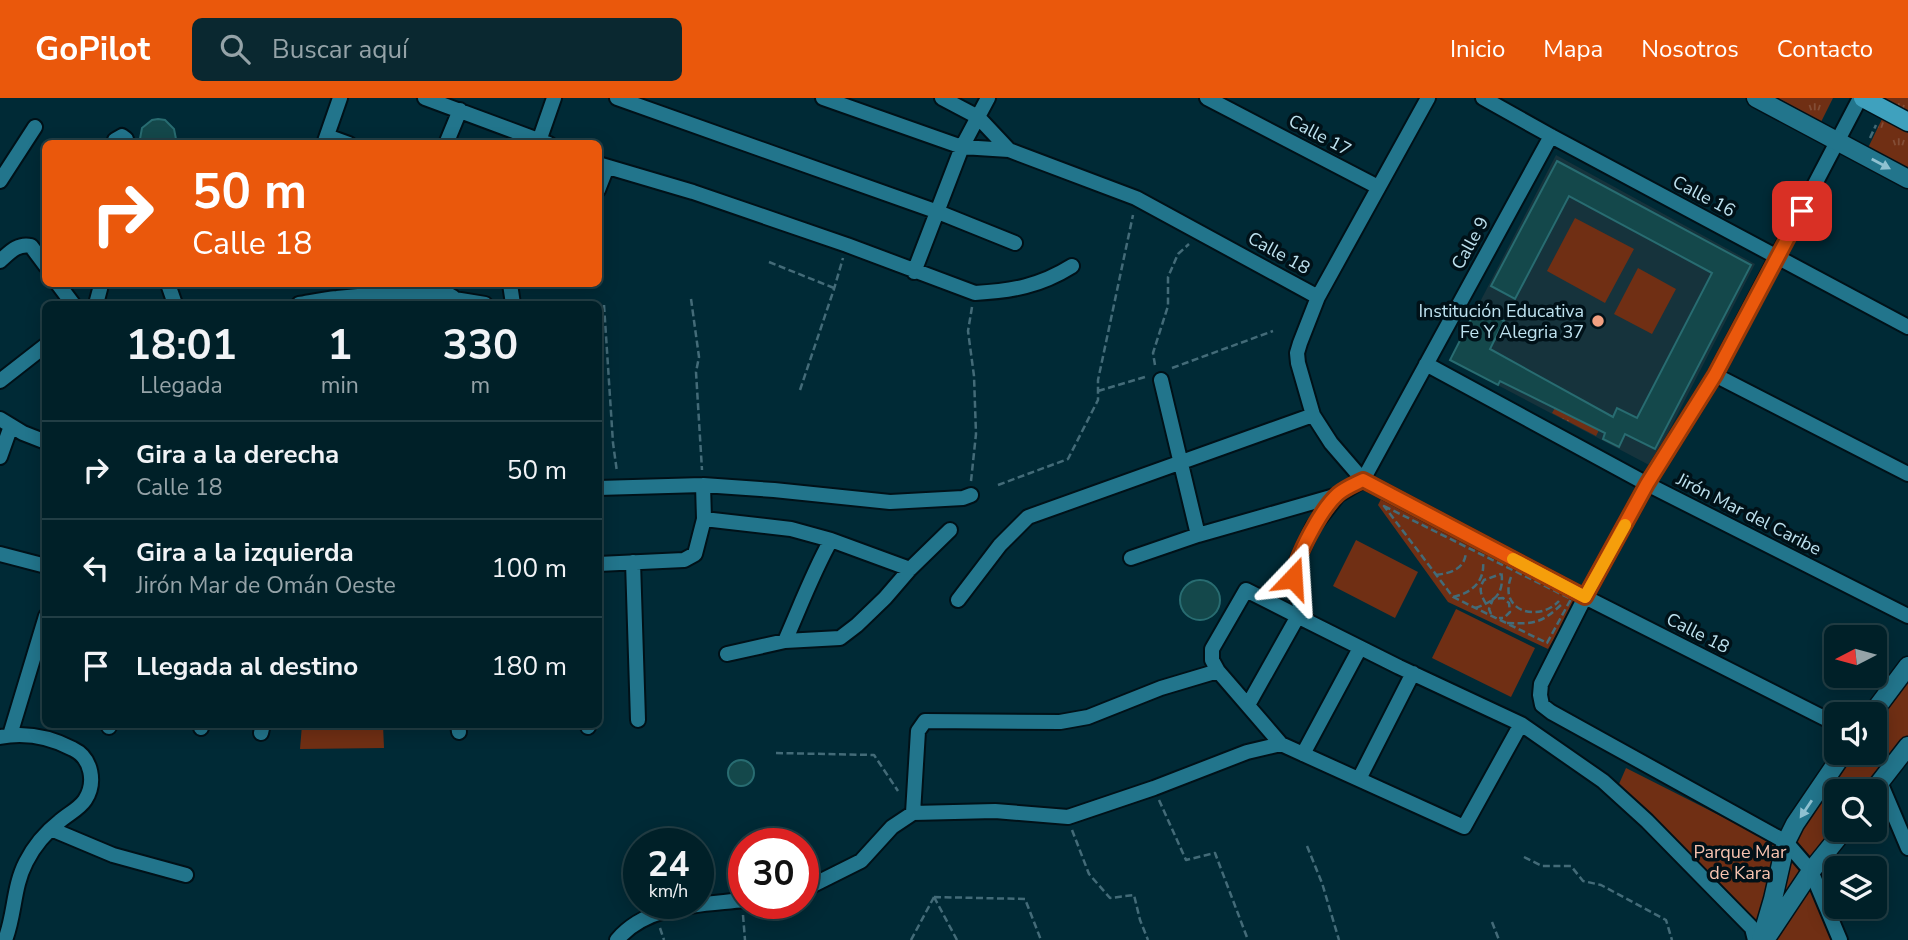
<!DOCTYPE html>
<html lang="es">
<head>
<meta charset="utf-8">
<style>
	body { margin:0; font-family:"Nunito Sans",sans-serif; background:#0a2830; color:#f1f3f6; height:100vh; display:flex; flex-direction:column; font-size:26px; white-space:nowrap }
	* { box-sizing:border-box; margin:0 }
	p { font-size:23px; color:#95a3a8 }
	.icon { flex:none; width:38px; height:38px; fill:none; stroke:currentColor; stroke-width:2; stroke-linecap:round; stroke-linejoin:round }
	.map { position:relative; flex:1; overflow:hidden }
	.drawer { position:absolute; left:42px; top:203px; width:560px; height:427px; display:flex; flex-direction:column; background:#002028; border-radius:10px; box-shadow:0 4px 18px #0003,0 0 0 2px #223e45 }
	.drawer>* { flex:none }
	.banner { position:absolute; left:42px; top:42px; width:560px; height:147px; border-radius:10px; box-shadow:0 4px 18px #0003,0 0 0 2px #223e45; background:#ea580c; color:#fff; overflow:hidden }
	.needle { width:46px; rotate:264deg }
	.fabs { position:absolute; left:1824px; top:527px; display:grid; gap:14px }
	.fabs a { display:grid; place-items:center; width:63px; height:63px; border-radius:10px; background:#002028; box-shadow:0 4px 18px #0003,0 0 0 2px #223e45; font-size:35px }
	.speed { position:absolute; left:623px; top:730px; display:flex; gap:14px; font-size:35px; font-weight:700; text-align:center }
	.speed>* { display:grid; place-content:center; width:91px; height:91px; border-radius:50%; background:#002028; box-shadow:0 4px 18px #0003,0 0 0 2px #223e45; line-height:1 }
	.speed small { font-size:18px; font-weight:400 }
	.speed .limit { border:10px solid #d22; background:#fff; color:#111 }
	.pin { position:absolute; display:grid; place-items:center; width:60px; height:60px; color:#fff; margin:-30px; border-radius:14px; box-shadow:0 4px 10px #0006 }
	.me { position:absolute; width:77px; margin:-38px; rotate:20deg; stroke-linejoin:round; filter:drop-shadow(0 0 5px #0008) }
	.turn { display:flex; align-items:center; gap:24px; height:147px; padding:0 35px; font-size:32px }
	.turn .icon { width:91px; height:91px; stroke-width:2.5 }
	.turn b { display:block; font-size:49px; line-height:60px }
	.eta { display:flex; justify-content:space-evenly; align-items:center; height:119px; text-align:center }
	.eta b { font-size:42px; font-weight:700; line-height:49px }
	ul { padding:0; list-style:none }
	li { display:flex; align-items:center; gap:21px; height:98px; padding:0 35px; border-top:2px solid #223e45 }
	li div { flex:1 }
	li b { display:block; font-size:26px }
	li em { font-style:normal }
	header { display:flex; align-items:center; gap:42px; box-sizing:border-box; height:98px; padding:0 35px; background:#ea580c; color:#fff }
	header strong { font-size:33px }
	nav { display:flex; gap:38px; margin-inline-start:auto; font-size:24px }
	.search { width:490px; height:63px; background:#0a2830; display:flex; align-items:center; gap:18px; box-sizing:border-box; padding:0 24px; border-radius:10px; color:#95a3a8; font-size:26px }
	.map>svg:first-child { display:block }
</style>
</head>
<body>
<header>
<strong>GoPilot</strong>
<div class="search"><svg class="icon" aria-label="search" viewBox="0 0 24 24"><circle cx="10" cy="10" r="6"/><path d="M15 15l6 6"/></svg>Buscar aquí</div>
<nav><a>Inicio</a><a>Mapa</a><a>Nosotros</a><a>Contacto</a></nav>
</header>
<div class="map">
<svg width="1908" height="842" viewBox="0 0 1908 842">
	<defs>
		<pattern id="grass-tufts" width="24" height="20" patternUnits="userSpaceOnUse" patternTransform="scale(1.75)"><rect width="24" height="20" fill="#702f14"/><path d="M3 7l-1-3M5 7V3M7 7l1-3M15 17l-1-3M17 17v-4M19 17l1-3" fill="none" stroke="#834d36"/></pattern>
	</defs>
	<rect width="100%" height="100%" fill="#002a36"/>
	<path fill="#16333c" d="M1556,57L1755,166L1651,368L1450,262Z"/>
	<path fill="url(#grass-tufts)" d="M1778,0H1833L1821,24Z
		M1883,0H1908V14L1883,1Z
		M1882,21L1908,35V71L1868,50Z
		M1555,310L1599,332L1596,338L1552,315Z
		M1790,755L1802,774L1767,832Z"/>
	<path fill="#702f14" d="M1575,120L1634,151L1605,205L1547,173Z
		M1638,170L1676,191L1652,236L1614,216Z
		M1382,399L1578,500L1548,551L1448,504L1378,407Z
		M1356,442L1418,474L1395,520L1333,488Z
		M1456,511L1535,550L1511,599L1432,560Z
		M1908,575V640L1867,693H1836V732L1810,763L1791,744L1851,655L1874,654V621Z
		M302,627H383L384,650L300,651Z
		M1626,670L1780,748L1759,831L1619,686Z
		M1809,777L1836,842H1766Z"/>
	<path fill="#14484b" stroke="#286c71" stroke-width="2" d="M158,21L165,22L174,31L177,46H139L142,30L152,22Z
		M1557,63L1751,167L1655,351L1625,336L1619,349L1603,341L1605,335L1500,283L1498,287L1450,262L1477,209L1504,223L1490,251L1613,319L1617,310L1637,320L1712,175L1569,98L1515,201L1491,188Z
		M1180 502a20 20 0 1 1 40 0a20 20 0 1 1-40 0Z
		M728 675a13 13 0 1 1 26 0a13 13 0 1 1-26 0Z"/>
	<g fill="none" stroke-linecap="round" stroke-linejoin="round">
		<defs>
			<path id="minor" d="M425,0L549,46
				M617,0L938,114L1015,145
				M823,0L962,49L1009,52
				M942,0L978,19L1009,52L1136,100L1318,199L1300,245L1297,255L1298,265L1313,317L1331,345L1363,382L1585,499L1836,626
				M1207,0L1378,89
				M1483,0L1551,38L1908,229
				M327,38L349,46
				M1551,38L1363,382L1338,397L1313,429L1294,469L1293,480L1294,492L1307,523L1399,569L1521,626L1603,683L1647,723L1752,830L1755,842
				M114,46L115,42L122,38L126,41L127,46
				M324,46L340,0
				M446,46L460,12
				M538,46L554,0
				M598,66L693,94L847,147L975,195C1012,193 1040,188 1072,168
				M0,83L35,29
				M598,92L607,69
				M0,163C10,154 18,145 31,148L46,168
				M914,174L962,49L988,0
				M58,186L73,206
				M168,186L175,206
				M430,186L453,199
				M510,186L513,206
				M1318,199L1428,0
				M96,206L100,191L98,186
				M299,206C311,204 324,201 337,200C385,194 438,197 485,206
				M1426,266L1647,386L1908,518
				M1715,277L1908,376
				M1161,282L1198,437
				M0,283L46,247
				M0,321L23,335L46,344
				M0,359L11,328
				M598,390L703,387L774,392L890,404L963,400L971,397
				M704,421L791,431L831,442L910,471
				M0,456L46,468
				M1131,460L1198,437L1338,397
				M633,464L638,622
				M598,466L684,462L695,456L704,421L703,387
				M958,502L1000,447L1028,419L1313,317
				M785,543C800,509 813,474 831,442
				M727,556L785,543L840,540L857,527L885,500L910,471L950,432
				M1248,607L1298,518
				M458,626L459,634
				M587,626L588,629
				M109,629V626
				M201,630L202,626
				M261,635L263,626
				M10,637L46,518
				M0,639C26,634 50,639 73,651C92,660 96,685 85,702C79,711 68,716 60,723C46,734 34,748 26,764C13,789 15,817 5,842
				M1281,646L1464,729L1521,626
				M1303,656L1360,550
				M1359,681L1413,575
				M1880,684L1908,750
				M913,715L918,633L925,623L1060,624L1088,619L1161,590L1218,573
				M51,731L113,757L186,777
				M803,792L861,763L892,729L913,715L995,713L1068,719L1154,690L1247,654L1281,646L1218,573L1212,562V551L1246,492L1307,523
				M617,842C647,806 700,807 744,802
				M1840,842L1811,773L1786,744L1551,614L1542,607L1540,597L1541,586L1585,499L1647,386L1715,277L1860,0"/>
			<path id="tertiary" d="M1872,616L1908,568
				M1873,693L1908,648
				M1769,836L1811,773L1844,732
				M1761,842L1773,801L1786,744L1795,726L1844,654"/>
			<path id="secondary" d="M1756,0L1908,81"/>
			<path id="primary" d="M1863,0L1908,24"/>
		</defs>
		<use href="#minor" stroke="#001118" stroke-width="18"/>
		<use href="#tertiary" stroke="#001118" stroke-width="21"/>
		<use href="#secondary" stroke="#001118" stroke-width="21"/>
		<use href="#primary" stroke="#001118" stroke-width="21"/>
		<path stroke="#436b78" stroke-width="2.5" stroke-dasharray="7 3.5" stroke-linecap="butt" d="M1870,40L1876,27
			M769,164L834,190
			M691,201L699,259L696,274L702,372
			M604,207L613,345L617,374
			M1155,267L1153,255L1168,208V179L1178,156L1189,146
			M1172,270L1273,233
			M800,292L834,191L843,160
			M1098,293L1145,279
			M971,383L976,336L974,278L968,233L972,209
			M998,387L1068,361L1098,302V282L1133,117
			M1384,408L1571,501L1547,545L1453,499Z
			M1436,477C1451,475 1465,471 1466,454
			M1511,479C1498,513 1538,525 1559,503
			M1453,499C1471,495 1485,484 1483,464
			M1486,506C1481,497 1478,491 1484,482L1501,476
			M1475,510C1496,503 1505,495 1501,472
			M1491,516L1489,511L1493,501L1503,500L1509,505L1510,514L1504,520H1499
			M1507,525C1536,526 1542,525 1563,505
			M776,655L874,657L898,693
			M1159,702L1186,762L1215,755L1248,842
			M1072,732L1089,776L1110,800L1134,797L1140,822L1148,842
			M1307,748L1322,785L1339,842
			M1524,759L1542,768H1571L1583,783L1601,787L1666,822L1672,842
			M934,799L1025,801L1041,842
			M934,799L957,842
			M743,817L745,842
			M1492,824L1499,842
			M660,830L664,842
			M911,842L934,799"/>
		<use href="#minor" stroke="#22758c" stroke-width="14"/>
		<use href="#tertiary" stroke="#22758c" stroke-width="18"/>
		<use href="#secondary" stroke="#22758c" stroke-width="18"/>
		<use href="#primary" stroke="#3fa1be" stroke-width="18"/>
	</g>
	<defs><path id="oneway-solid" d="M-6-.8H1V-3.2L6.5 0L1 3.2V.8H-6Z" transform="scale(1.75)"/></defs>
	<g fill="#8fc1d1">
		<use href="#oneway-solid" transform="translate(1881 66) rotate(28)"/>
		<use href="#oneway-solid" transform="translate(1806 711) rotate(124)"/>
	</g>
	<g fill="none" stroke-linecap="round" stroke-linejoin="round">
		<defs>
			<path id="route" d="M1293,480C1296,458 1321,411 1338,396C1345,390 1355,386 1363,382L1585,499L1647,386L1715,277L1802,113"/>
		</defs>
		<use href="#route" stroke="#983908" stroke-width="18"/>
		<use href="#route" stroke="#ea580c" stroke-width="12"/>
		<path stroke="#f59e0b" stroke-width="12" d="M1513,461L1585,499L1625,427"/>
	</g>
	<circle fill="#f2a081" stroke="#001118" stroke-width="2.5" cx="1598" cy="223" r="7"/>
	<g text-anchor="middle" dominant-baseline="central" stroke-width="7" stroke-linejoin="round" paint-order="stroke">
		<g font-size="18" fill="#bee2ef" stroke="#001118">
			<text transform="translate(1320 37) rotate(28)">Calle 17</text>
			<text transform="translate(1704 98) rotate(28)">Calle 16</text>
			<text transform="translate(1470 145) rotate(-61)">Calle 9</text>
			<text transform="translate(1279 155) rotate(29)">Calle 18</text>
			<text transform="translate(1749 416) rotate(27)">Jirón Mar del Caribe</text>
			<text transform="translate(1698 535) rotate(27)">Calle 18</text>
		</g>
		<g font-size="18" fill="#bee2ef" stroke="#001118" text-anchor="end">
			<text x="1584" y="213">Institución Educativa<tspan x="1584" dy="21">Fe Y Alegria 37</tspan></text>
		</g>
		<g font-size="18" fill="#f7c3b0" stroke="#001118">
			<text x="1740" y="754">Parque Mar<tspan x="1740" dy="21">de Kara</tspan></text>
		</g>
	</g>
</svg>
<div class="fabs">
<a><svg class="needle" viewBox="-14 -14 28 28"><path d="M0-13l5 13h-10z" fill="#e53935"/><path d="M0 13l5-13h-10z" fill="#95a3a8"/></svg></a>
<a><svg class="icon" aria-label="sound" viewBox="0 0 24 24"><path d="M4 9h4l5-4v14l-5-4H4zM17 9q2 3 0 6"/></svg></a>
<a><svg class="icon" aria-label="search" viewBox="0 0 24 24"><circle cx="10" cy="10" r="6"/><path d="M15 15l6 6"/></svg></a>
<a><svg class="icon" aria-label="layers" viewBox="0 0 24 24"><path d="M12 4l9 5-9 5-9-5zM3 14l9 5 9-5"/></svg></a>
</div>
<div class="speed"><div>24<small>km/h</small></div><div class="limit">30</div></div>
<div class="pin" style="left:1802px;top:113px;background:#d93025"><svg class="icon" aria-label="arrive" viewBox="0 0 24 24"><path d="M6 21V4h12l-3 4 3 4H6"/></svg></div>
<svg class="me" style="left:1293px;top:480px" viewBox="-20 -20 40 40"><path d="M0-17L14 15 0 8-14 15z" fill="#ea580c" stroke="#fff" stroke-width="4"/></svg>
<div class="banner">
<div class="turn"><svg class="icon" aria-label="right" viewBox="0 0 24 24"><path d="M7 20v-9h11M14 6l5 5-5 5"/></svg><div><b>50 m</b>Calle 18</div></div>
</div>
<section class="drawer">
<div class="eta">
<div><b>18:01</b><p>Llegada</p></div>
<div><b>1</b><p>min</p></div>
<div><b>330</b><p>m</p></div>
</div>
<ul>
<li><svg class="icon" aria-label="right" viewBox="0 0 24 24"><path d="M7 20v-9h11M14 6l5 5-5 5"/></svg><div><b>Gira a la derecha</b><p>Calle 18</p></div><em>50 m</em></li>
<li><svg class="icon" aria-label="left" viewBox="0 0 24 24"><path d="M17 20v-9H6M10 6l-5 5 5 5"/></svg><div><b>Gira a la izquierda</b><p>Jirón Mar de Omán Oeste</p></div><em>100 m</em></li>
<li><svg class="icon" aria-label="arrive" viewBox="0 0 24 24"><path d="M6 21V4h12l-3 4 3 4H6"/></svg><div><b>Llegada al destino</b></div><em>180 m</em></li>
</ul>
</section>
</div>
</body>
</html>
